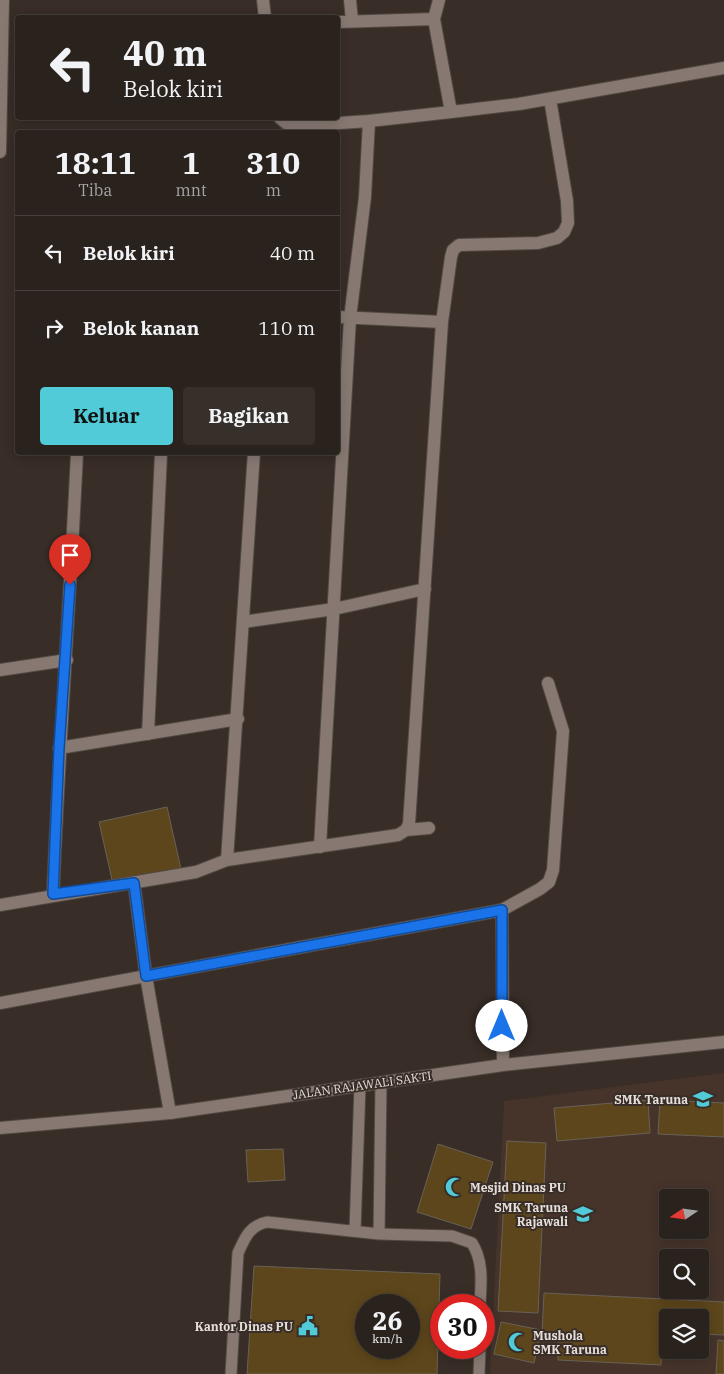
<!DOCTYPE html>
<html lang="id">
<head>
<meta charset="utf-8">
<style>
	body { margin:0; font-family:"IBM Plex Serif",serif; background:#362f2a; color:#f1f3f6; height:100vh; display:flex; flex-direction:column; font-size:19px; white-space:nowrap }
	* { box-sizing:border-box; margin:0 }
	p { font-size:16px; color:#a5a4a4 }
	.icon { flex:none; width:28px; height:28px; fill:none; stroke:currentColor; stroke-width:2; stroke-linecap:round; stroke-linejoin:round }
	.map { position:relative; flex:1; overflow:hidden }
	.side { position:absolute; left:15px; top:130px; width:325px; height:325px; display:flex; flex-direction:column; background:#2a221d; border-radius:5px; box-shadow:0 2px 12px #0003,0 0 0 1px #463f3b }
	.side>* { flex:none }
	.guide { position:absolute; left:15px; top:15px; width:325px; height:105px; border-radius:5px; box-shadow:0 2px 12px #0003,0 0 0 1px #463f3b; background:#2a221d; color:#f1f3f6; overflow:hidden }
	.needle { width:32px; rotate:257deg }
	.buttons { position:absolute; left:659px; top:1189px; display:grid; gap:10px }
	.buttons a { display:grid; place-items:center; width:50px; height:50px; border-radius:5px; background:#2a221d; box-shadow:0 2px 12px #0003,0 0 0 1px #463f3b; font-size:25px }
	.speed { position:absolute; left:355px; top:1294px; display:flex; gap:10px; font-size:25px; font-weight:700; text-align:center }
	.speed>* { display:grid; place-content:center; width:65px; height:65px; border-radius:50%; background:#2a221d; box-shadow:0 2px 12px #0003,0 0 0 1px #463f3b; line-height:1 }
	.speed small { font-size:12px; font-weight:400 }
	.speed .limit { border:8px solid #d22; background:#fff; color:#111 }
	.pin { position:absolute; display:grid; place-items:center; width:42px; height:42px; color:#fff; margin:-51px -21px; border-radius:50% 50% 50% 0; rotate:-45deg; box-shadow:0 0 5px #0007 }
	.pin .icon { rotate:45deg }
	.me { position:absolute; width:55px; margin:-28px; rotate:0deg; stroke-linejoin:round; filter:drop-shadow(0 0 4px #0008) }
	.turn { display:flex; align-items:center; gap:18px; height:105px; padding:0 25px; font-size:22px }
	.turn .icon { width:65px; height:65px; stroke-width:2.5 }
	.turn b { display:block; font-size:35px; line-height:42px }
	.eta { display:flex; justify-content:space-evenly; align-items:center; height:85px; text-align:center }
	.eta b { font-size:30px; font-weight:700; line-height:35px }
	.cta { display:flex; gap:10px; margin-top:auto; padding:10px 25px }
	.cta a { flex:1; height:58px; border-radius:5px; background:#52cbd8; color:#111; font-size:20px; font-weight:700; line-height:58px; text-align:center }
	.cta a+a { background:#362f2a; color:#f1f3f6 }
	ul { padding:0; list-style:none }
	li { display:flex; align-items:center; gap:15px; height:75px; padding:0 25px; border-top:1px solid #463f3b }
	li div { flex:1 }
	li b { display:block; font-size:19px }
	li em { font-style:normal }
	.map>svg:first-child { display:block }
</style>
</head>
<body>
<div class="map">
<svg width="724" height="1374" viewBox="0 0 724 1374">
	<rect width="100%" height="100%" fill="#382d27"/>
	<path fill="#46342b" fill-rule="evenodd" d="M724,1073V1374H490L504,1101ZM668,1198H700V1230H668ZM668,1258H700V1290H668ZM668,1318H700V1350H668Z"/>
	<path fill="#5d461b" stroke="#686256" fill-rule="evenodd" d="M167,807L181,869L113,884L99,822Z
		M648,1100L650,1133L557,1141L554,1108Z
		M660,1100L724,1103V1137L658,1134Z
		M507,1141L546,1143L538,1313L498,1311Z
		M438,1144L493,1162L471,1229L417,1212Z
		M283,1149L285,1180L248,1182L246,1150Z
		M254,1266L440,1274L437,1374H247ZM366,1305H409V1348H366Z
		M544,1293L724,1302V1335L700,1334V1318H668V1332H662L661,1365L558,1360L559,1333H542Z
		M501,1322L541,1330L534,1363L494,1354Z
		M718,1340L724,1341V1374H716Z"/>
	<g fill="none" stroke-linecap="round" stroke-linejoin="round">
		<defs>
			<path id="lane" d="M355,1231L360,1086
				M379,1234L381,1083
				M231,1374L238,1253C245,1238 249,1226 267,1222L379,1234L452,1236L472,1243C484,1262 481,1284 480,1305
				M479,1374L480,1348"/>
			<path id="street" d="M263,0L265,18
				M350,0L352,21
				M434,19L439,0
				M451,112L519,104L724,68
				M280,118L286,123L295,126L369,121
				M0,152L3,0
				M338,317L442,322
				M243,622L334,609L425,589
				M0,670L67,660
				M148,734L161,454
				M59,748L238,719
				M406,830L429,828
				M320,847L350,318L365,197L369,121L451,112L434,19L338,22
				M227,860L254,452
				M134,883L146,976L170,1113
				M53,895C59,747 70,600 77,453
				M0,905L196,872L227,860L398,835L406,830L409,824L442,322L451,257L453,250L459,245L538,243L557,238L564,232L568,223L567,201L550,99
				M502,910L503,1065
				M0,1003L502,910L540,889L549,882L553,870L563,731L548,683"/>
			<path id="secondary" d="M0,1128L170,1113L503,1065L724,1042"/>
		</defs>
		<use href="#lane" stroke="#524944" stroke-width="13"/>
		<use href="#street" stroke="#524944" stroke-width="14"/>
		<use href="#secondary" stroke="#524944" stroke-width="14"/>
		<use href="#lane" stroke="#877972" stroke-width="11"/>
		<use href="#street" stroke="#877972" stroke-width="12"/>
		<use href="#secondary" stroke="#877972" stroke-width="12"/>
	</g>
	<g fill="none" stroke-linecap="round" stroke-linejoin="round">
		<defs>
			<path id="route" d="M70,585L59,748L53,894L134,883L146,976L502,910V1026"/>
		</defs>
		<use href="#route" stroke="#114b97" stroke-width="12"/>
		<use href="#route" stroke="#1a73e8" stroke-width="9"/>
	</g>
	<defs>
		<symbol id="school-bare" viewBox="-9 -9 18 18"><path d="M0-5L7-2L0 1L-7-2ZM-4 1L0 2.5L4 1V4Q0 6-4 4Z" fill="#52cbd8" stroke="#382d27" stroke-width="2.5" paint-order="stroke"/></symbol>
		<symbol id="mosque-bare" viewBox="-9 -9 18 18"><path d="M3.5-4.9A6 6 0 1 0 3.5 4.9A5 5 0 1 1 3.5-4.9Z" fill="#52cbd8" stroke="#382d27" stroke-width="2.5" paint-order="stroke"/></symbol>
		<symbol id="civic-bare" viewBox="-9 -9 18 18"><path d="M-.6-6.5H3V-4.5H.6V-3L4-1V1h2V6H-6V1h2V-1L-.6-3ZM-1.2 2.5V6h2.4V2.5Z" fill="#52cbd8" stroke="#382d27" stroke-width="2.5" paint-order="stroke"/></symbol>
	</defs>
	<g fill-rule="evenodd">
		<use href="#school-bare" x="689" y="1085" width="28" height="28"/>
		<use href="#mosque-bare" x="441" y="1173" width="28" height="28"/>
		<use href="#school-bare" x="569" y="1200" width="28" height="28"/>
		<use href="#civic-bare" x="294" y="1312" width="28" height="28"/>
		<use href="#mosque-bare" x="504" y="1328" width="28" height="28"/>
	</g>
	<g text-anchor="middle" dominant-baseline="central" stroke-width="4" stroke-linejoin="round" paint-order="stroke">
		<g font-size="12" fill="#e5deda" stroke="#382d27">
			<text transform="translate(362 1085) rotate(-8)">JALAN RAJAWALI SAKTI</text>
		</g>
		<g font-size="12" font-weight="bold" fill="#e5deda" stroke="#382d27" text-anchor="end">
			<text x="688" y="1099">SMK Taruna</text>
			<text x="470" y="1187" text-anchor="start">Mesjid Dinas PU</text>
			<text x="568" y="1207">SMK Taruna<tspan x="568" dy="14">Rajawali</tspan></text>
			<text x="293" y="1326">Kantor Dinas PU</text>
			<text x="533" y="1335" text-anchor="start">Mushola<tspan x="533" dy="14">SMK Taruna</tspan></text>
		</g>
	</g>
</svg>
<div class="buttons">
<a><svg class="needle" viewBox="-14 -14 28 28"><path d="M0-13l5 13h-10z" fill="#e53935"/><path d="M0 13l5-13h-10z" fill="#a5a4a4"/></svg></a>
<a><svg class="icon" aria-label="search" viewBox="0 0 24 24"><circle cx="10" cy="10" r="6"/><path d="M15 15l6 6"/></svg></a>
<a><svg class="icon" aria-label="layers" viewBox="0 0 24 24"><path d="M12 4l9 5-9 5-9-5zM3 14l9 5 9-5"/></svg></a>
</div>
<div class="speed"><div>26<small>km/h</small></div><div class="limit">30</div></div>
<div class="pin" style="left:70px;top:585px;background:#d93025"><svg class="icon" aria-label="arrive" viewBox="0 0 24 24"><path d="M6 21V4h12l-3 4 3 4H6"/></svg></div>
<svg class="me" style="left:502px;top:1026px" viewBox="-20 -20 40 40"><circle r="19" fill="#fff"/><path d="M0-13L10 11 0 6-10 11z" fill="#1a73e8"/></svg>
<div class="guide">
<div class="turn"><svg class="icon" aria-label="left" viewBox="0 0 24 24"><path d="M17 20v-9H6M10 6l-5 5 5 5"/></svg><div><b>40 m</b>Belok kiri</div></div>
</div>
<section class="side">
<div class="eta">
<div><b>18:11</b><p>Tiba</p></div>
<div><b>1</b><p>mnt</p></div>
<div><b>310</b><p>m</p></div>
</div>
<ul>
<li><svg class="icon" aria-label="left" viewBox="0 0 24 24"><path d="M17 20v-9H6M10 6l-5 5 5 5"/></svg><div><b>Belok kiri</b></div><em>40 m</em></li>
<li><svg class="icon" aria-label="right" viewBox="0 0 24 24"><path d="M7 20v-9h11M14 6l5 5-5 5"/></svg><div><b>Belok kanan</b></div><em>110 m</em></li>
</ul>
<div class="cta"><a>Keluar</a><a>Bagikan</a></div>
</section>
</div>
</body>
</html>
